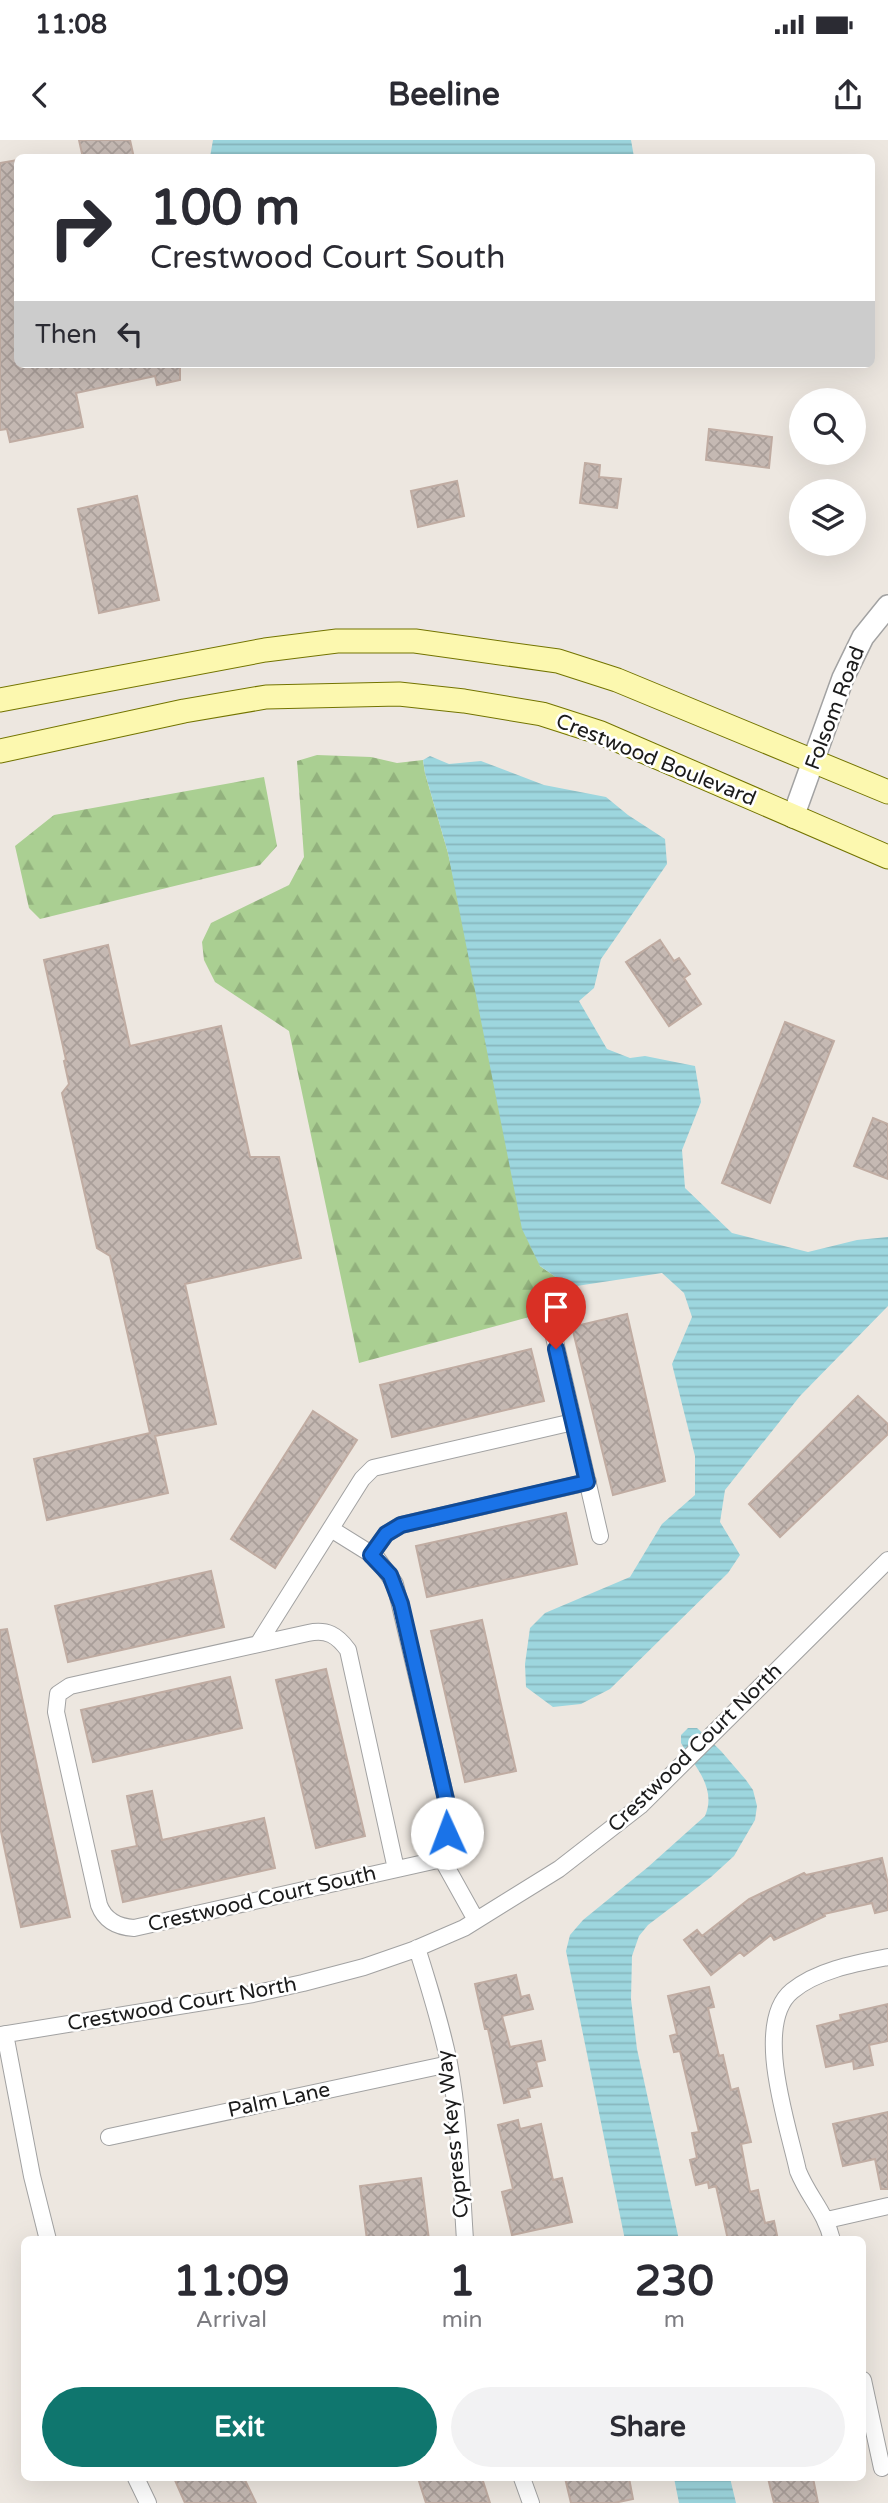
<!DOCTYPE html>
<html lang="en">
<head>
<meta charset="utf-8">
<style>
	body { margin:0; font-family:"Varela Round",sans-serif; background:#f2f2f3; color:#2b2b33; height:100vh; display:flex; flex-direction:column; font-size:26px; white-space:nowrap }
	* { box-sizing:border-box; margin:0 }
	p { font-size:23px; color:#7c7c81 }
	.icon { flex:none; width:38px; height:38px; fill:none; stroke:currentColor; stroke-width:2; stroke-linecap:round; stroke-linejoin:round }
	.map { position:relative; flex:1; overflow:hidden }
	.side { position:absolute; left:21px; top:2096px; width:845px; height:245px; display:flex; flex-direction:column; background:#fff; border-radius:10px; box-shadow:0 7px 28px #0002 }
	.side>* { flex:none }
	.banner { position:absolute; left:14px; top:14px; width:861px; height:214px; border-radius:10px; box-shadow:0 7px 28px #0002; background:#fff; color:#2b2b33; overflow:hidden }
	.tools { position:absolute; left:789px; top:248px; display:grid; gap:14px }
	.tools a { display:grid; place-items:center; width:77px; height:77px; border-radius:50%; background:#fff; box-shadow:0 7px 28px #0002; font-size:35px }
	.pin { position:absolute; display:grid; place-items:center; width:60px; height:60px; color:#fff; margin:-72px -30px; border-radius:50% 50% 50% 0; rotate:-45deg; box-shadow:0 0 7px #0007 }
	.pin .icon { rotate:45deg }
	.me { position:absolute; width:77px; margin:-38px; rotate:358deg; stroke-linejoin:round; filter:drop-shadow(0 0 5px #0008) }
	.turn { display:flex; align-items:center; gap:24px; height:147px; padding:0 21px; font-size:32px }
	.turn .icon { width:91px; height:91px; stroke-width:2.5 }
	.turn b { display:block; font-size:49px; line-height:60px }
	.then { display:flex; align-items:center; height:66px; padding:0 21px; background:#0003; gap:14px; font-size:26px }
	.eta { display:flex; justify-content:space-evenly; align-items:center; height:119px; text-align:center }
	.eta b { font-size:42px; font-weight:700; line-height:49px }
	.cta { display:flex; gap:14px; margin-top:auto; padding:14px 21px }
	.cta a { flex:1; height:80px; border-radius:42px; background:#0f766e; color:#fff; font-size:28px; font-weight:700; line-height:80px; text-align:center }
	.cta a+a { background:#f2f2f3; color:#2b2b33 }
	.status { display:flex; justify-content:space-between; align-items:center; height:49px; padding:0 35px; background:#fff; direction:ltr }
	.status svg { height:19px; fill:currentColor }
	header { display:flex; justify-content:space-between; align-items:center; height:91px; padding:0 21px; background:#fff; font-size:32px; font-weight:700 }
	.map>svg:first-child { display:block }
</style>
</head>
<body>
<div class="status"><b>11:08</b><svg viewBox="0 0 49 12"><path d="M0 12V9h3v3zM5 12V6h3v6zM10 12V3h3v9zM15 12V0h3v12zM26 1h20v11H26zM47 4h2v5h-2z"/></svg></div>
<header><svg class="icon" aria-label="back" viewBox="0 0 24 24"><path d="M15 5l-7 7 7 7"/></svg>Beeline<svg class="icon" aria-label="share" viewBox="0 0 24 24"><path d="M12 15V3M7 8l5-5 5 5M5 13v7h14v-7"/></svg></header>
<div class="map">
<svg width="888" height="2363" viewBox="0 0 888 2363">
	<defs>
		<pattern id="forest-firs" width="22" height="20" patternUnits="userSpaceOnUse" patternTransform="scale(1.75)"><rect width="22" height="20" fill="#aacf92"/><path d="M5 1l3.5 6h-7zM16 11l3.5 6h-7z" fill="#92b17d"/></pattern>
		<pattern id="water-rules" width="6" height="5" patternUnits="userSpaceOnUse" patternTransform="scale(1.75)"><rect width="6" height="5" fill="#9dd6de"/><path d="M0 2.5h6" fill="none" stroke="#87b7be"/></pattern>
		<pattern id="building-cross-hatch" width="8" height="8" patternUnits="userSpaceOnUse" patternTransform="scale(1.75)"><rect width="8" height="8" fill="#c5b9b3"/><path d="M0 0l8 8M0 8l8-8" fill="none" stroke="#a99e99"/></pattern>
	</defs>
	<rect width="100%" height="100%" fill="#ede7e0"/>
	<path fill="url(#forest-firs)" d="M317,615L371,617L397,623L423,620L425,633L448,713L540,1126L570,1147L571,1157L566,1167L359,1223L289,891L215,842L204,820L202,802L211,783L289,745L304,717L297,621Z
		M264,637L277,706L260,725L40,779L29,768L15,706L54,675Z"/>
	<path fill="url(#water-rules)" d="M213,0H631L634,17H210Z
		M430,616L449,624L481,621L544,645L606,657L628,675L665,699L667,724L601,819L594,848L579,861L607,909L630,918L645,916L695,926L701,962L682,1010L685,1048L732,1093L808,1112L857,1100L888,1097V1166L800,1256L725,1350L720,1382L740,1415L728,1433L610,1549L581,1564L553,1567L526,1547L525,1524L530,1488L545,1473L630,1437L662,1384L695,1355V1316L672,1224L692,1177L684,1153L662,1133L570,1147L540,1126L522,1089L448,713L425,633L423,620Z
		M688,1588H697L721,1611L746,1640L753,1650L757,1666L755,1680L734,1716L711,1737L648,1785L639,1796L632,1816L631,1859L637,1909L679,2100H625L566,1811L570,1795L583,1780L648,1727L705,1676C717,1648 695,1627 681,1603V1595Z
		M674,2338H730L736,2363H679Z"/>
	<path fill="url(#building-cross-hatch)" stroke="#c0aca2" stroke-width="2" d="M79,0H130L134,18H83Z
		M18,20V224H180V240L157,245L155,236L76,253L83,287L10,302L7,289L0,290V23Z
		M709,289L772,297L769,328L706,320Z
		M585,323L600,325L599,337L621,339L617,368L580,363Z
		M457,341L464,376L418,387L411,351Z
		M137,356L159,460L99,473L78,369Z
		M660,800L674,821L679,818L690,834L684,838L701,864L669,886L626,822Z
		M108,805L130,906L221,886L250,1017H279L301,1118L185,1144L216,1284L155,1296L168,1353L47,1380L34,1319L150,1293L110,1116L97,1108L62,953L69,944L64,921L66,920L44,820Z
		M785,882L834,901L770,1063L722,1043Z
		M873,978L888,984V1039L854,1026Z
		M627,1174L665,1341L613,1355L572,1187Z
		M531,1209L544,1261L392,1297L380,1245Z
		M858,1256L888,1284V1294L780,1397L749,1364Z
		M313,1271L357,1300L275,1428L231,1399Z
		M566,1373L577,1424L427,1457L416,1406Z
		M211,1431L224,1487L68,1522L55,1466Z
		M482,1480L516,1631L465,1642L431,1491Z
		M7,1489L70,1777L21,1787L0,1687V1490Z
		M326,1529L365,1696L316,1708L276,1540Z
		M230,1537L242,1588L93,1622L81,1570Z
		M152,1651L162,1700L264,1678L275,1728L123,1762L112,1711L137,1706L127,1656Z
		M882,1718L888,1744V1770L875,1773L872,1763L824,1774L825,1776L774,1800L771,1795L744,1816L740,1812L711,1835L684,1800L697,1790L702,1796L749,1759L804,1733L806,1735Z
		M516,1835L521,1857L529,1855L533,1869L502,1876L510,1907L541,1901L545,1920L536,1922L542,1946L528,1949L530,1957L504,1963L488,1889H485L475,1844Z
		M709,1847L714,1867L708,1868L719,1916L723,1915L731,1950L738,1948L751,2002L741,2004L750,2052L758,2050L765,2083L774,2081L778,2100H728L716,2046L709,2048L708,2042L696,2045L690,2020L697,2018L692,1993L699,1992L680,1911L674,1912L670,1896L677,1894L668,1856Z
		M888,1864V1901L869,1905L873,1925L854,1929L853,1921L826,1927L817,1886L841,1880L840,1875Z
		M888,1972V2049H881L875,2019L843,2026L833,1984Z
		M518,1980L520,1989L541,1984L553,2040L562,2038L572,2082L512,2095L502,2052L513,2049L498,1985Z
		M421,2038L429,2100H367L360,2046Z
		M174,2338H244L256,2363H185Z
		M418,2338H482L490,2363H426Z
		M565,2338H629L633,2359L614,2363H571Z
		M768,2338H813L818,2363H774Z"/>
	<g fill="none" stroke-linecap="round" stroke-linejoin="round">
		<defs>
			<path id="minor" d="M551,1184L600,1396
				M331,1389L376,1417L395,1444L447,1663L449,1680L442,1719L476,1780
				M371,1415L386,1394L401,1385L588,1342
				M258,1504L362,1339L373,1328L573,1282
				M396,1729L348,1510C337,1495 327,1489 308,1493L70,1546L58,1554L56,1572L99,1765C105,1781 118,1787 134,1788L442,1719
				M417,1808C429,1846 441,1884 449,1923C460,1981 461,2041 465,2100
				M5,1894L32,2036L48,2100
				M0,1895L253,1854L303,1843L364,1827L413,1810L464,1788L559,1729L640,1666L888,1420
				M109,1997L449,1924
				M827,2080L888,2066
				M832,2100C825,2071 809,2058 798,2031C789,1988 752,1884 792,1851C817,1830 857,1823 888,1817
				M863,2240L882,2328
				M136,2338L148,2363
				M522,2338L531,2363"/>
			<path id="tertiary" d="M793,677L843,538L863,497L888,466"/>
			<path id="secondary" d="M0,560L265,510L337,501H415L558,521L617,540L888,652
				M0,611L184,571L266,557L399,554L464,561L542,574L601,593L888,717"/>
		</defs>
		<use href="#minor" stroke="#a2a2a2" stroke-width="18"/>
		<use href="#tertiary" stroke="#a2a2a2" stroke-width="24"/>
		<use href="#secondary" stroke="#737400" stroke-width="25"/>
		<use href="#minor" stroke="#fff" stroke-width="16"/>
		<use href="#tertiary" stroke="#fff" stroke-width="21"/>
		<use href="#secondary" stroke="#fcf8af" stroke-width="23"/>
	</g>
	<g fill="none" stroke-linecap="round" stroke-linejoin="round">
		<defs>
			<path id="route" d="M447,1693L449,1680L447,1664L401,1464L390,1435L371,1415L386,1394L401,1385L587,1342L556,1209"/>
		</defs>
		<use href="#route" stroke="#114b97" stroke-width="18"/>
		<use href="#route" stroke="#1a73e8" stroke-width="12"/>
	</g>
	<g text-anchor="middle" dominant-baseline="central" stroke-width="5" stroke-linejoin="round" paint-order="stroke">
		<g font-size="21" fill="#1b1b1b" stroke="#fff">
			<text transform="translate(835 568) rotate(-69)">Folsom Road</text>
			<text transform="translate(656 620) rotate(22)">Crestwood Boulevard</text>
			<text transform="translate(695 1608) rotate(-44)">Crestwood Court North</text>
			<text transform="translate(262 1759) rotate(-13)">Crestwood Court South</text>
			<text transform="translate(182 1864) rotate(-10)">Crestwood Court North</text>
			<text transform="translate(279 1960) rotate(-12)">Palm Lane</text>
			<text transform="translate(453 1994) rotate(-96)">Cypress Key Way</text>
		</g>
	</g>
</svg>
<div class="tools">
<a><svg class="icon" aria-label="search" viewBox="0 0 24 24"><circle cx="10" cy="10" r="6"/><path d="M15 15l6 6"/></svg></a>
<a><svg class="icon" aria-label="layers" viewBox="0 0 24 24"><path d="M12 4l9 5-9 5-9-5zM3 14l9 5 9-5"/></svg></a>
</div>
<div class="pin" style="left:556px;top:1209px;background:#d93025"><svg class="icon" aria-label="arrive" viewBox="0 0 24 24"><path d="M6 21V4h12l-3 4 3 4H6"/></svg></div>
<svg class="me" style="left:447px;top:1693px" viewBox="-20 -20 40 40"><circle r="19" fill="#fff"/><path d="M0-13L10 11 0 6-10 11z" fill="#1a73e8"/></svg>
<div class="banner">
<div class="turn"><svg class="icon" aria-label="right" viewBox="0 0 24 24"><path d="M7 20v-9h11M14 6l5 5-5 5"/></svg><div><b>100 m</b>Crestwood Court South</div></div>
<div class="then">Then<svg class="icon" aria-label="left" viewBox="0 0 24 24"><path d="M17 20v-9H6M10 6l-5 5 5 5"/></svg></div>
</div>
<section class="side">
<div class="eta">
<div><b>11:09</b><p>Arrival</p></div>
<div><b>1</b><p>min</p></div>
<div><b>230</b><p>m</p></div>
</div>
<div class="cta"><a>Exit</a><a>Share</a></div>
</section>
</div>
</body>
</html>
